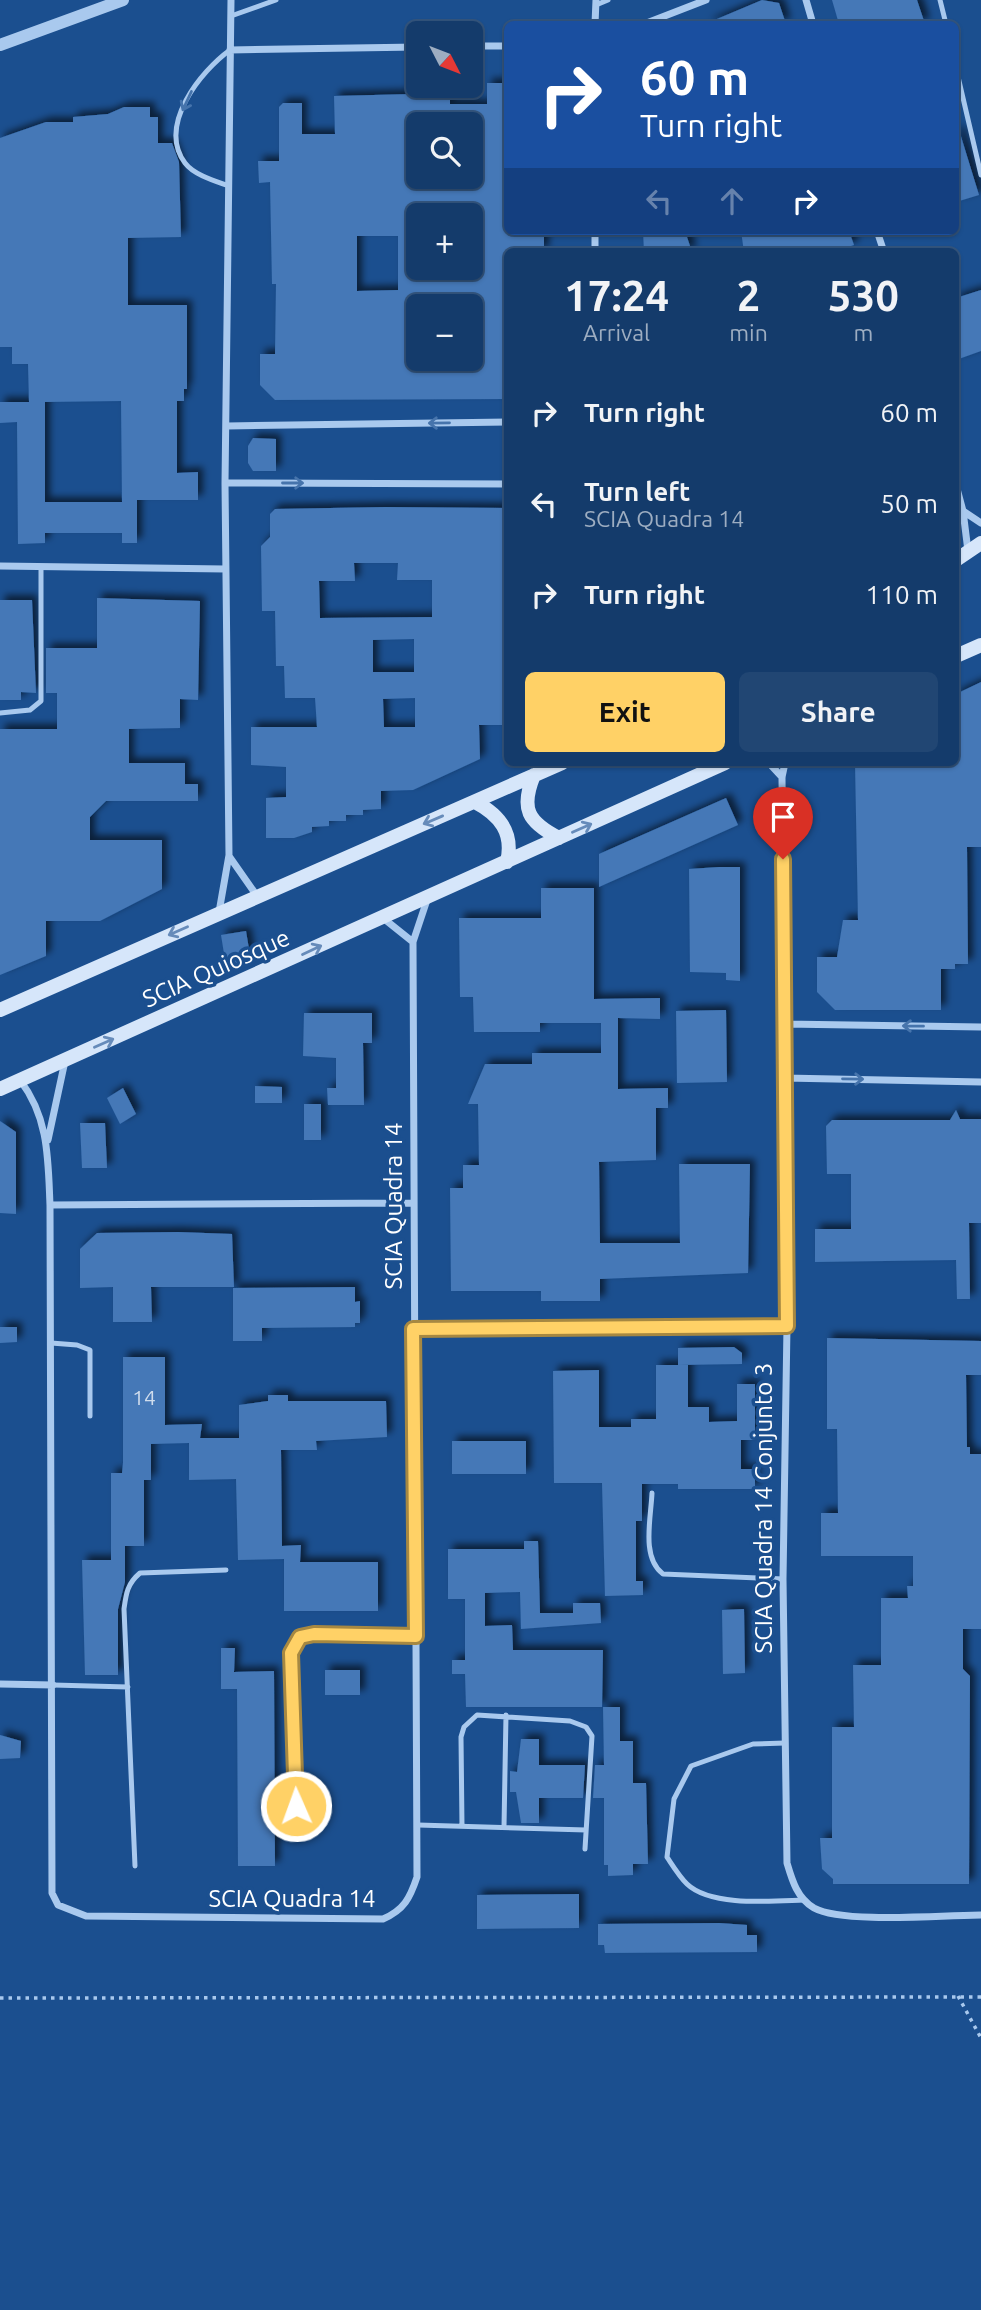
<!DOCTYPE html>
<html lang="en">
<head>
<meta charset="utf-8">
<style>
	body { margin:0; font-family:Ubuntu,sans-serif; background:#214673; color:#f1f3f6; height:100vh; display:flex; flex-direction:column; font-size:26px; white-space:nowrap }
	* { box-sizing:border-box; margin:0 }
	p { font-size:23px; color:#9dadc1 }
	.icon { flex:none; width:38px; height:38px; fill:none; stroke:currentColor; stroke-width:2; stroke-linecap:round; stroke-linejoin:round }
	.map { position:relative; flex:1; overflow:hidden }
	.side { position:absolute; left:504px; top:248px; width:455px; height:518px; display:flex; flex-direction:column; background:#143b6b; border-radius:10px; box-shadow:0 2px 5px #0004,0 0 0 2px #33557e }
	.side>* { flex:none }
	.hud { position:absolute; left:504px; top:21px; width:455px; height:214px; border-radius:10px; box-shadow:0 2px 5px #0004,0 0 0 2px #33557e; background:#1a4fa0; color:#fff; overflow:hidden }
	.needle { width:46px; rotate:132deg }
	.controls { position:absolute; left:406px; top:21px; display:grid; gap:14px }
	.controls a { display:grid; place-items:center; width:77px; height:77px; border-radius:10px; background:#143b6b; box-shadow:0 2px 5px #0004,0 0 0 2px #33557e; font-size:35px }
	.pin { position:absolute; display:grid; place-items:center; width:60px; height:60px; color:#fff; margin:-72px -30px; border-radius:50% 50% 50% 0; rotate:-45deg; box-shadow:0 0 7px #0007 }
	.pin .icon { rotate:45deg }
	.me { position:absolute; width:77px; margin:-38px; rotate:358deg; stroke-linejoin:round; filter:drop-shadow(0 0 5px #0008) }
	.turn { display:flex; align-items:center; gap:24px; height:147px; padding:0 21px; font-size:32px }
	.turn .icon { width:91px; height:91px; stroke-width:2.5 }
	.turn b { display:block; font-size:49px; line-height:60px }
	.lanes { display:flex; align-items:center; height:66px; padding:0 21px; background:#0003; justify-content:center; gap:35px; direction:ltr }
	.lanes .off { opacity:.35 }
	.eta { display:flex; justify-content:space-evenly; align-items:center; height:119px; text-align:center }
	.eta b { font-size:42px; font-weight:700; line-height:49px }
	.button { display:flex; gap:14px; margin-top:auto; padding:14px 21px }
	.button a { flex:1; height:80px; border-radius:10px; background:#ffd166; color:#111; font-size:28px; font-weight:700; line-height:80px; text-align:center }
	.button a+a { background:#214673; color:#f1f3f6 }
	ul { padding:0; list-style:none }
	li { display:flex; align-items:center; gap:21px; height:91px; padding:0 21px }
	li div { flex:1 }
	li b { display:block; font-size:26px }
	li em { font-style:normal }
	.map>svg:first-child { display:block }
</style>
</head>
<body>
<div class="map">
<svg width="981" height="2310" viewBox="0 0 981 2310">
	<defs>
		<filter id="shadow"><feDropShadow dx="5" dy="-5" stdDeviation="3.5" flood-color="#0009"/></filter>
	</defs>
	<rect width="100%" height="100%" fill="#1b4f8f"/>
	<path fill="#4478b7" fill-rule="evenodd" filter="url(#shadow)" d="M762,0L779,3L786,24H705Z
		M832,0H917L925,24H839Z
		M487,83H508V231H544V252H508V399L275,400L260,385V354H275L276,284H272L270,182L259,183L258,161H279V107L283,103H302V134H335L334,96L412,94V97H450V104H487ZM418,124H471V177H418ZM418,215H471V268H418ZM357,236H398V290L357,291ZM418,306H471V359H418Z
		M124,107H150V117H158V143H172L179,162L181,237L128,238V305H187V389H184V401H177V473L198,472V500H137V543H122V533H45V543L18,544L17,422L0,423V402H29L28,364H12V347H0V138L46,122H73V117L108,114ZM121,401L122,502H45V402Z
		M959,130L979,195L956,202V131Z
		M643,231H685L692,252H644Z
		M741,231H849L854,245L833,252H744Z
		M981,290V351L956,360V298Z
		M253,438L276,439V471H253L248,463V446Z
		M386,507L508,508V725H479L480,759L413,790L381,791V809L363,810V815H346V821H329V826L312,827V832L294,838H266V798L286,797V767L251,765V727H317L315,698H285L284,666H276L275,611H262L261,546L270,537V514L275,509ZM354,563H398L397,580H432V617L320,618L319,581H355ZM414,639V672H373V640ZM415,698V727H384L383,699Z
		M97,598L200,601L198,700L180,699V728L129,729V763H185V784H198V801H106L90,817V840H162V889L100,921H46V956L0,975V729H57V693H46V648H97Z
		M0,600H32L36,693L21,692V700H0Z
		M981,682V847H967L968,964H955V969H941V1010H835L817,992V957H837L843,920H858L855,763H956V694Z
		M726,798L738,825L599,887V854Z
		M719,867H740V981L726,980V973L690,972L689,869Z
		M541,888H594V999L660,998V1019L618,1018V1089L668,1088V1108H656V1160L599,1162L600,1243H680L679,1164H750L748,1273L600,1279V1301H541V1291H451L450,1188H463V1165H479L478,1104H468L485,1064H532V1053H601V1023H540V1032H474L473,997H460L459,918H541Z
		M246,931L251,961L226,966L221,935Z
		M726,1010L727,1082L677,1083L676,1011Z
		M304,1013H372V1043H363L364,1105H328L327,1088H336V1058L303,1056Z
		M255,1086L282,1087V1103H255Z
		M123,1088L136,1114L120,1124L107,1098Z
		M304,1104H321V1140H304Z
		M956,1110L960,1119H981V1223H969L970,1299H957L956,1260L815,1262V1229H851V1174H827L826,1126L832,1120H950Z
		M0,1121L16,1132V1214L0,1213Z
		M80,1123H105L107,1168H82Z
		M178,1232L232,1234L234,1287H151L152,1322H113V1287L80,1288V1249L97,1233Z
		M355,1287V1302L360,1301V1323H355V1327L262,1328V1341H233V1288Z
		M0,1327H17V1342L0,1343Z
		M827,1338L981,1341V1375H966L967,1447H970V1454H981V1629H963V1669L970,1676L969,1884H833V1879L822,1869L820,1838H832V1727H854L853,1665H881V1598H908L907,1586H913V1556H821V1513H838L837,1429H827Z
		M734,1347L742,1353V1364L678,1365V1348Z
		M123,1357H165V1425L202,1424L200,1438H239V1405L268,1401V1395H288V1401H386L387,1437L316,1441L317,1450H281L282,1546L301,1545L300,1562H378V1611H284V1559L238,1560L236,1479L189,1480V1443L151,1444V1480H144V1546H125V1582L118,1609V1675H85L82,1560H111V1473H122L123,1463Z
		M656,1365H688V1407H709V1422L737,1421V1384H755V1440H741V1469H755V1489H678V1484H642V1521H636V1581H643V1595L605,1596L602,1483H554L553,1371L599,1370V1427H631V1419H656Z
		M452,1441H526V1474H452Z
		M524,1541H538L540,1613H573V1603H600L601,1623L521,1629L520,1592L485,1593V1626L512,1625L513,1650H603L602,1707H466L465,1674H452V1660H465V1599H448V1549H524Z
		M744,1609L745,1673L723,1674L722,1610Z
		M221,1648H235L234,1672L274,1671L275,1866H238L237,1689H221Z
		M325,1670H360V1695H325Z
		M603,1707H620V1741H633V1783H646L648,1864H633V1875L608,1876V1865H604V1798H593L595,1765H604Z
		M0,1735L21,1741L20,1758L0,1759Z
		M521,1739H539V1765H585L583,1798H539V1823H521L516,1792H510V1771L517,1772Z
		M579,1894V1928L477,1929V1895Z
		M719,1923L747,1925V1935H757V1952L605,1953L604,1945H598V1924Z"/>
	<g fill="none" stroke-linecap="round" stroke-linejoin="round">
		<path stroke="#a9c9ee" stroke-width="3.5" stroke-dasharray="3.5 5" stroke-linecap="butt" d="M958,1996L981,2038
			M0,1998L981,1997"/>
		<path stroke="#a9c9ee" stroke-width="5" d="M940,0L946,24
			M596,5L608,0
			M231,16L276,0
			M956,68L981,175
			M229,186C215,181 194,175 185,163C157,125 201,71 230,50
			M0,713L30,710L41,701V567
			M51,1343L77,1345L90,1350V1416
			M652,1493C651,1518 641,1558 663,1574L783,1579
			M53,1685L128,1687
			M785,1743L753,1744L691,1766L674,1799L667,1857C673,1866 679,1876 687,1884C711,1907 773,1901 804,1900
			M296,1806L291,1653L300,1637L314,1634L416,1636
			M418,1825L586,1830
			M462,1826L461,1737L464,1727L477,1715L570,1721L586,1727L592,1736L585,1849
			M504,1827L506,1715
			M135,1866L124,1609C126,1594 127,1584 140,1573L226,1570"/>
		<path stroke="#a9c9ee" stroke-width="7" d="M806,0L813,24
			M595,24L596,0
			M644,24L706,0
			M471,46H508
			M230,50L418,47
			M595,231V252
			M877,231L884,252
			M227,426L508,422
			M225,483L508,484
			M956,485L963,511L968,551
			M963,511L981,523
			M0,566L225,569
			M769,763L782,777
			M785,763L782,777L787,1326L783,1579L787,1863C792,1880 797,1898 814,1908C843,1924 944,1915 981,1915
			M229,856L257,896
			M219,912L229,855L225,483L231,0
			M383,918L413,942
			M785,1024L981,1027
			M785,1078L981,1082
			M20,1080C49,1118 48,1159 50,1205L52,1893L58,1905L86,1916L383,1919C404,1910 410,1898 417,1877L413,942L428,897
			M48,1140L65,1061
			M50,1205L412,1203
			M413,1329L787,1326
			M0,1684L53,1685"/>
		<path stroke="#a9c9ee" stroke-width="12" d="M0,45L123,0"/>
		<path stroke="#d6e6fa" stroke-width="14" d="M956,560L981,543
			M956,656L981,645
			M534,775C520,809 528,822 559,838
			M475,802C500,815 514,833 507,862
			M0,1010L562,763
			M0,1089L725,763"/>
	</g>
	<defs><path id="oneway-shaft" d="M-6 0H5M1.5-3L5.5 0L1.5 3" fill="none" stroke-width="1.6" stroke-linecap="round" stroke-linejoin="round" transform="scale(1.75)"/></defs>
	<g stroke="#4674ac">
		<use href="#oneway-shaft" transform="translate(187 101) rotate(115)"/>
		<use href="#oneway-shaft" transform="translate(439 423) rotate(179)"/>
		<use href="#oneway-shaft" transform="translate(293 483)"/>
		<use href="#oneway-shaft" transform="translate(913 1026) rotate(-179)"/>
		<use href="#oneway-shaft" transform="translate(853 1079) rotate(1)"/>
	</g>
	<g stroke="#668bba">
		<use href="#oneway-shaft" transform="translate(433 820) rotate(157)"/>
		<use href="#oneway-shaft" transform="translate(582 828) rotate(-24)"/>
		<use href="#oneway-shaft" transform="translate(178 931) rotate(156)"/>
		<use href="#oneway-shaft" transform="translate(312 950) rotate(-25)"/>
		<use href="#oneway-shaft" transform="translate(104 1043) rotate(-24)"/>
	</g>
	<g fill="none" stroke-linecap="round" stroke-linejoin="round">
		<defs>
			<path id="route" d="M296,1806L291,1653L300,1637L314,1634L416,1636L413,1329L787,1326L783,859"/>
		</defs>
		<use href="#route" stroke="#a68842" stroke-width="18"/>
		<use href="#route" stroke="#ffd166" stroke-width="12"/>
	</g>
	<g text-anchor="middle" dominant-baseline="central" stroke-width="7" stroke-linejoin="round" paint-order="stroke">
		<g font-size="21" fill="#d0dded">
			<text x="144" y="1397">14</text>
		</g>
		<g font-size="24" fill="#fff" stroke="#1b4f8f">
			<text transform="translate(216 968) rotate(-24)">SCIA Quiosque</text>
			<text transform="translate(393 1206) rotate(-90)">SCIA Quadra 14</text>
			<text transform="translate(763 1508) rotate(-90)">SCIA Quadra 14 Conjunto 3</text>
			<text x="292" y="1898">SCIA Quadra 14</text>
		</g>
	</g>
</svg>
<div class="controls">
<a><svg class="needle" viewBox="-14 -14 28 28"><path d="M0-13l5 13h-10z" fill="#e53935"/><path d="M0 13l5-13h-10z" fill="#9dadc1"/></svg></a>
<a><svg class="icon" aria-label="search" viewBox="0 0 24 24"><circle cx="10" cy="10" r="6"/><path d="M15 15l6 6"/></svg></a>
<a>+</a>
<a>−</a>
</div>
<div class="pin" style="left:783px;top:859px;background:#d93025"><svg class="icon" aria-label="arrive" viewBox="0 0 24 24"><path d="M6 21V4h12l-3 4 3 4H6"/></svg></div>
<svg class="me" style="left:296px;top:1806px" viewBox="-20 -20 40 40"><circle r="17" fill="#ffd166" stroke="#fff" stroke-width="3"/><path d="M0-11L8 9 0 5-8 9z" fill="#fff"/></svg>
<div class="hud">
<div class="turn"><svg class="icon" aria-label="right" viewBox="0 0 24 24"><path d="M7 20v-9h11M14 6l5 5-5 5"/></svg><div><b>60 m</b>Turn right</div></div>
<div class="lanes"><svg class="icon off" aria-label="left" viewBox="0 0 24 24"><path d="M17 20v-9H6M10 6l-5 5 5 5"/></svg><svg class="icon off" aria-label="ahead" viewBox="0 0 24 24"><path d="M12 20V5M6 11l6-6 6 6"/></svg><svg class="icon" aria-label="right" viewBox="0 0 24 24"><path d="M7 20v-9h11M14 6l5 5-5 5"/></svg></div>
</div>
<section class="side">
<div class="eta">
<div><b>17:24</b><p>Arrival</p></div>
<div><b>2</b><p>min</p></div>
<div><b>530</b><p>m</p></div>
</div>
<ul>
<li><svg class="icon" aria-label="right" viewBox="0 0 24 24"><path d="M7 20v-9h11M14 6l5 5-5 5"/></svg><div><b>Turn right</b></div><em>60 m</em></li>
<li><svg class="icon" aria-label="left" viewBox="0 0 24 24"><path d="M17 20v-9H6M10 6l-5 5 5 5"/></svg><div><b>Turn left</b><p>SCIA Quadra 14</p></div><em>50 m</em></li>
<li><svg class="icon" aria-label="right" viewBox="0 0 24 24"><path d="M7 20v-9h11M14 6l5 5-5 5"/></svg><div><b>Turn right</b></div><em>110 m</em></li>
</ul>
<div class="button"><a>Exit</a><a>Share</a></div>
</section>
</div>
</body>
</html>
